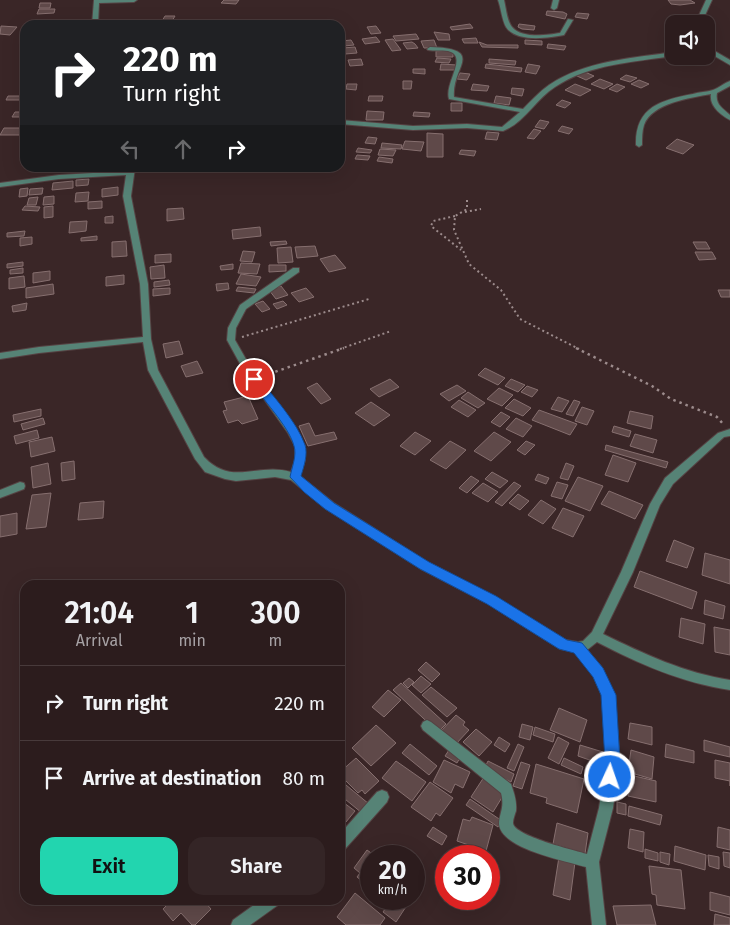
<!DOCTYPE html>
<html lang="en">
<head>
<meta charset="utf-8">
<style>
	body { margin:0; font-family:"Fira Sans",sans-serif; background:#342526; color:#f1f3f6; height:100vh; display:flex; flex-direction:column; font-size:19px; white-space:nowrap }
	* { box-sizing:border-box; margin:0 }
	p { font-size:16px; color:#a6a1a4 }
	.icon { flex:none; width:28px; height:28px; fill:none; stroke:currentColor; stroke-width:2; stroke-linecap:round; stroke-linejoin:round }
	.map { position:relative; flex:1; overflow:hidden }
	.details { position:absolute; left:20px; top:580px; width:325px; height:325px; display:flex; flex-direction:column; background:#2c1c1d; border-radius:15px; box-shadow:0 5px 20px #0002,0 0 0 1px #483a3b }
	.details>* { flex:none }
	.banner { position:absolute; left:20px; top:20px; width:325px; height:152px; border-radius:15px; box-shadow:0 5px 20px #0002,0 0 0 1px #483a3b; background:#202124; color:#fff; overflow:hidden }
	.fabs { position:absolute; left:665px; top:15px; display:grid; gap:10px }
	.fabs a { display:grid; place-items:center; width:50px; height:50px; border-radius:10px; background:#2c1c1d; box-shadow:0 5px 20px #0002,0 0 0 1px #483a3b; font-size:25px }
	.speed { position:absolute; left:360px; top:845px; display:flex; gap:10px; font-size:25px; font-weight:700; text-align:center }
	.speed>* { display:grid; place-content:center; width:65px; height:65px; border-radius:50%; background:#2c1c1d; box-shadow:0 5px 20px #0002,0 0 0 1px #483a3b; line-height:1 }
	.speed small { font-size:12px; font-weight:400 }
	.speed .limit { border:8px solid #d22; background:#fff; color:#111 }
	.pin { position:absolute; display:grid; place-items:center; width:42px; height:42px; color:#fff; margin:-21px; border:2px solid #fff; border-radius:50%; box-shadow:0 1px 5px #0007 }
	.me { position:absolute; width:55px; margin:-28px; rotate:3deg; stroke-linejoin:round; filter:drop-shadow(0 0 4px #0008) }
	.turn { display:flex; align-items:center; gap:18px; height:105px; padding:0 20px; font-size:22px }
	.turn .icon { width:65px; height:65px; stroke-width:2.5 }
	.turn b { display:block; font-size:35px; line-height:42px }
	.lanes { display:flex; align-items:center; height:48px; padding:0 20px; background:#0003; justify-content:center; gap:25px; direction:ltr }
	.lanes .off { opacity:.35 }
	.eta { display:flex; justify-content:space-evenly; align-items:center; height:85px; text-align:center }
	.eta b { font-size:30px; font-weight:600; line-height:35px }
	.primary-button { display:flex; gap:10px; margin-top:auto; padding:10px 20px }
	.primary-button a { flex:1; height:58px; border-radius:15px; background:#22d5af; color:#111; font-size:20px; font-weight:600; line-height:58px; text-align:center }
	.primary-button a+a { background:#342526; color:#f1f3f6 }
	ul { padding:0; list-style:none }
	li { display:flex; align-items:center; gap:15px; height:75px; padding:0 20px; border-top:1px solid #483a3b }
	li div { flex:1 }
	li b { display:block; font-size:19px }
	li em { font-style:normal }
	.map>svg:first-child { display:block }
</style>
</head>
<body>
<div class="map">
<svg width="730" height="925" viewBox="0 0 730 925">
	<rect width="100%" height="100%" fill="#3a2627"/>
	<path fill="#5f4949" stroke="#866f6f" d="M224,0H239L236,4L221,3Z
		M668,0H690L695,3L680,5L671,4Z
		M40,3H51L50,8H39Z
		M39,9H55L54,13L37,14Z
		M547,11L563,12L567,14L565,19L546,15Z
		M577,13L589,14L587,19L575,17Z
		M165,16H175L172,21H162Z
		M470,24L473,28L452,30L450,27Z
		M519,24L535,26L534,30L522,29L518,27Z
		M1,26L17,27L10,35L0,34Z
		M376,26L381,33L371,34L367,27Z
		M434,32L449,34L450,40H438Z
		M416,34L419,39L396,41L393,36Z
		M376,37L380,42L365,44L362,39Z
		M476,38L478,43H464L462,39Z
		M393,39L401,50L392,51L385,40Z
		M351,40L354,45L344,46L341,41Z
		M434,40L437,48H424L421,41Z
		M525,40L542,41V45L525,44Z
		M412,42L415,44L418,48L407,49L403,43Z
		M479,42L487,45H518V48L482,47Z
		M548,44L566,46L564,50L547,48Z
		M355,47L357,53L345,54L343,48Z
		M436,51H453V57H436Z
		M437,58L451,59L449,63L435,62Z
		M689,58L695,62L678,64L673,60Z
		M361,59L363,65L350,66L348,60Z
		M489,59L516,61L515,65L489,63Z
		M441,64L457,65L456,70H440Z
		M486,64L522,68L521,72L485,68Z
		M528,64L540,66L536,74L525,72Z
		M413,69H425V74L413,73Z
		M585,72L594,76L586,80L577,76Z
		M460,73L470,74L467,80L457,79Z
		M626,75L637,78L630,82L620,79Z
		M600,79L613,84L604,89L591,84Z
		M639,80L649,84L641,88L631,84Z
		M403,81H412L411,89H403Z
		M347,84H357L356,90L346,89Z
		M473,84L489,86L487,91L471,90Z
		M575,84L591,90L580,96L565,90Z
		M617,84L625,87L617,92L609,89Z
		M512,88L524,89L522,96L511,94Z
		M8,96H23L21,100H6Z
		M369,96H383L382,101H368Z
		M496,96L511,98L509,105L494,103Z
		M562,100L571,103L565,108L556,105Z
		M451,103H462V111H451Z
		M367,111L384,112L383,120H366Z
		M15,112H25V117H12Z
		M414,112L430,113L429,117L413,116Z
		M540,120L549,122L544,129L535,127Z
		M562,126L573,129L569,134L558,131Z
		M4,128H25V135H0Z
		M534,129L541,131L534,139L527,138Z
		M487,132L499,133L497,140L485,139Z
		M427,133L443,134V157H427Z
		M368,137L377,138L375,144L365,143Z
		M677,139L694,145L683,154L666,148Z
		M405,141L424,142L421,151L402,149Z
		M382,143L402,145L401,149L381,148Z
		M358,148L372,150L370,153L356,152Z
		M380,149L396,150L393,156L378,155Z
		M461,150L476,151L474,156L459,154Z
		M357,155L370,156L368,160L355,159Z
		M379,157L393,159L392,163L377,161Z
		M89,179L88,185L76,186V180Z
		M73,181V188L52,190L53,183Z
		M118,187V195L102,197V189Z
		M28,188L27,196L19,197L20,189Z
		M43,188L42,194L29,195L30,189Z
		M89,192L88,201L75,202L76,193Z
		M54,196V204L43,205L44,197Z
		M38,197L36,205H27L29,198Z
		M102,201V208L88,209V202Z
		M25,206L40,207L38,211L22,210Z
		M53,206V217L44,218V207Z
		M183,208L184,219L167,221V209Z
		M113,216V223H105V217Z
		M87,221L86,231L69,233L70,222Z
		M260,227L261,236L233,239L232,230Z
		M25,231L24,236L7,237V233Z
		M97,236V240L81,241V238Z
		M32,237V244L20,246V238Z
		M126,241L127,256L112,257V242Z
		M286,241L287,244L271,246L270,242Z
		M693,242H706L710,249H697Z
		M315,246L318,256L297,258L295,247Z
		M291,247L293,262L278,263L277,248Z
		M243,251L255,252L252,262L240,261Z
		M695,252H712L716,259L699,260Z
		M171,254V262L155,263V255Z
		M335,255L346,268L329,272L320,259Z
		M23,262V266L7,268V264Z
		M241,263L260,264L257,274L238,273Z
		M233,264V269L221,270L220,266Z
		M164,265L165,278L151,279L150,267Z
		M269,265H286V271L269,272Z
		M23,268V273L10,274V270Z
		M50,271V280L33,283V273Z
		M241,274L261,277L256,286L236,284Z
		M124,275V284L106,286V277Z
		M24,276L25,287L9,289V278Z
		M169,280L170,285L154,287V282Z
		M228,283L229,289L217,291L216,284Z
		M53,284L54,294L26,298V288Z
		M281,286L288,295L276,299L269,290Z
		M238,287L256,289L254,293L236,291Z
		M170,288V294L153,296V289Z
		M306,288L314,297L299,302L291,293Z
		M718,290H730V297H721Z
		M263,301L270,309L262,312L255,304Z
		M283,301L287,305L277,309L273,304Z
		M27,303L26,310L13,312L12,306Z
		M179,341L183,354L166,358L163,344Z
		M197,361L203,373L186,377L181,366Z
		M485,368L505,378L498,385L478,375Z
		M390,379L399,387L379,397L370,389Z
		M511,379L525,385L518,392L505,386Z
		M317,383L331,399L321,404L307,388Z
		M457,385L466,391L449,401L440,394Z
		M527,386L538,390L532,397L521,392Z
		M499,388L513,395L502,406L487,399Z
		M468,392L485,403L478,408L461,398Z
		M248,396L258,419L242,424L238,420L228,423L223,411L227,410L224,402Z
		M558,397L569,401L562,412L551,409Z
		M514,399L531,408L523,416L505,408Z
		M459,400L476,410L468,417L451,407Z
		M574,400L580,402L573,416L566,414Z
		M371,402L390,415L374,426L355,413Z
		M582,407L594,411L587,425L575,421Z
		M41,409V416L14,422L13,415Z
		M539,410L577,424L570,435L532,420Z
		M630,411L653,416L651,429L627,423Z
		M501,412L510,417L500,427L491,422Z
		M43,418L45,424L23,430L21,424Z
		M516,418L532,426L523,437L506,429Z
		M309,423L315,436L334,432L337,439L308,446L299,426Z
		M614,426L631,431L629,437L612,432Z
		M37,430L39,438L16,444L14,436Z
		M415,432L431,441L415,455L400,446Z
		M494,432L511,442L491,461L474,451Z
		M635,434L657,440L653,453L630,446Z
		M52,437L55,451L31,457L29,442Z
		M450,441L466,450L446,469L430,460Z
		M526,441L535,445L525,455L517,450Z
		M606,445L668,462L666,468L605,450Z
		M613,455L636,463L628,482L605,475Z
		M74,461L75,479L62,481L61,463Z
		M48,463L51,484L33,488L31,467Z
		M566,463L574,466L568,480L560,478Z
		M492,472L508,481L500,488L485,479Z
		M538,474L549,478L546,484L535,480Z
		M471,476L479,481L467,493L459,488Z
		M578,477L603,486L590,511L565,501Z
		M514,482L521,486L502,506L495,502Z
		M557,482L568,485L562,499L551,496Z
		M483,483L498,492L488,502L472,493Z
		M609,491L643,505L635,519L601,504Z
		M51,493L46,527L26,529L32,495Z
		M518,494L529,501L520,510L509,503Z
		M541,500L556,509L543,524L528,515Z
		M104,501L103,518L78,520L80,503Z
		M563,508L584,516L573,537L552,528Z
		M17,513V534L0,537V516Z
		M674,540L694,548L687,568L666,561Z
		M705,553L730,560V584L702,575Z
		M640,571L697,592L692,609L634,587Z
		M705,600L725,606L723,619L704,614Z
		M681,618L705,624L703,644L679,637Z
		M714,627L730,630V655L715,652Z
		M426,662L440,674L432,682L418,670Z
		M421,676L431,684L421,693L412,685Z
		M409,678L414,682L408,688L403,683Z
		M401,683L446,724L438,732L393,690Z
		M431,687L457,708L447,717L422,695Z
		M388,690L401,700L384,717L372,707Z
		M559,708L587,720L580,742L550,730Z
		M456,715L465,722L463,725L469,730L455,745L440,732Z
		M630,723L652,727V745L628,739Z
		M522,724L533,727L530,740L519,737Z
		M376,725L396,743L371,766L352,748Z
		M535,727L555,734L553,742L533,735Z
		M476,729L492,742L479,756L463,742Z
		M499,737L510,744L505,752L494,745Z
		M558,737L569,743L559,764L548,758Z
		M704,740L730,747V757L704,751Z
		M410,744L437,766L429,775L402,753Z
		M518,744L524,747L514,771L507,768Z
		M666,744L694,751V763L665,757Z
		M580,745L603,752L601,764L578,756Z
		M449,750L461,756L457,763L445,756Z
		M631,750L654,757L652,779L628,772Z
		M356,758L379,781L365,794L362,790L358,793L340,775V772Z
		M564,758L583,767L581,774L561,765Z
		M444,760L470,772L463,788L455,784L451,793L433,782Z
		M715,760L730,763V786V781L715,778Z
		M396,761L426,782L412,801L382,778Z
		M488,761L514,774L511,782L484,769Z
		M521,762L530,765L522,789L513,786Z
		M536,764L584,779L577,813L546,803L547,798L530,793Z
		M630,775L656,781V802L628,796Z
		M484,777L506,791L493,812L471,797Z
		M340,780L369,804L362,813L340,795Z
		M430,782L453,798L440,816L436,813L431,821L411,807Z
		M470,799L502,821L498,827L466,805Z
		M340,800L355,811L346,822L340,817Z
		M617,802L626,804V815L617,813Z
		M629,806L662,815L660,825L628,816Z
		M472,817L493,825L486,851L457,841L463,819L470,821Z
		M557,823L588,833L585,854L553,844Z
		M433,827L447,836L442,845L427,836Z
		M718,827L730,830V850L717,847Z
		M630,829L644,832L643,852L628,848Z
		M675,846L706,855L705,870L674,861Z
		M645,849L658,853V861L645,858Z
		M367,850L374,855L377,851L383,856H371V888L357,877L360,873L354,868Z
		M660,852L670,854L669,865L660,862Z
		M723,852L730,853V868L724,866Z
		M708,855L719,857V869L709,866Z
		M559,857L575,862L570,900L553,895Z
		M649,866L681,870L685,909L657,905L656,895L652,894Z
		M414,877L422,883L414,894Z
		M710,892L730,897V915L710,910Z
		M355,893L385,918L380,925H346L337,917Z
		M392,899H411L396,922L383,912Z
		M169,900H203L211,909L195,925H192L181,913L173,921L163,909L171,901Z
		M651,905L656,925H617L613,906Z
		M715,914L730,918V925H714Z"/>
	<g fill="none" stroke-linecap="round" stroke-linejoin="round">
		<defs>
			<path id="street" d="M94,0H137L134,2L99,3L98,25H92Z
				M498,0H504C506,8 507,21 512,27C522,39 547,35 560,33L568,19L573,20L564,35C549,38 516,43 506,27C502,20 501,8 498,0Z
				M553,0H559L557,8L554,10L551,8Z
				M706,0H712L701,24H695Z
				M706,46L730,60V65L706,51Z
				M430,47C487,49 451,67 454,97L523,109C531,101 539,92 549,85C584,61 633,58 674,52V56C634,62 589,64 555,87C536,99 524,123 503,131L467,128L413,130L340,124V120L413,126L467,124L502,127L520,112L449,99C444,83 469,56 448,51C441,50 434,51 428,50L427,49Z
				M730,81V86L717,93C715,104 722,108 730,115V120C721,115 709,106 711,94C690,98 652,103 644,125C642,131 642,138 642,145L639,147L636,145C635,107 661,100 693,94C699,92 707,92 713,90C719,88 724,83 730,81Z
				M127,168H135L131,196L148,284L151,339L158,370L204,457C232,487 258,462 291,472L295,460V446L288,433L244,371L227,340L228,328L240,305L293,268H299V272L246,309L236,328L235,340L251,368L295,429L305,446V460L300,476L334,503L429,563L495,597L566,640L578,642L583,641L592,632L621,572L650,504L665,478L718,433L730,429V436L724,437L673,484L660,505L633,572L603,634C644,654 685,673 730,680V690C683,683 639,664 597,642L587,650L602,668L614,695L620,761L613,808L599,862L606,925H592L586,867C566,861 501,849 499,824C499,813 505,808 501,793L423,730L421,726L423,722L427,720L431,722L511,784C514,793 517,801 516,811C515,814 513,819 513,823C514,836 574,850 587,854L599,808L606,761L602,695L593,675L575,652L560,649L487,603L421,569L326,509L291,480L275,477L236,481L225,479L205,472L195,459L148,370L143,342L39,353L0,359V353L39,347L143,337L140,284L123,196L126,175L59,179L0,187V183L59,175L127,171Z
				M20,482L24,483L25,486L24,489L0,498V490Z
				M382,790L387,792L389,797L387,802L345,849L340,851V834L377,792Z
				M261,900H280L278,905L250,925H231L233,920Z"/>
		</defs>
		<use href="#street" stroke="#554243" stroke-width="2"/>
		<path stroke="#9c8b8c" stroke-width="2" stroke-dasharray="2 3" stroke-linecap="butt" d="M467,200V209L455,216L454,230L469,264L501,290L520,319L579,349
			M465,212L481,209
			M455,216L433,221L431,226L461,250
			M242,337L369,299
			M340,349L391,331"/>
		<path stroke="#9c8b8c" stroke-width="2.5" stroke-dasharray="2.5 4" stroke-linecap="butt" d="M576,348L652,386L671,399L717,417L724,425
			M263,376L344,348"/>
		<use href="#street" fill="#568376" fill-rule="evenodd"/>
	</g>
	<path fill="#1a73e8" stroke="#114b97" d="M254,376L258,377C273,396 297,422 305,445C308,454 304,466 301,476L334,503L429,562L496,596L567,640L582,643L603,668L616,695L620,761L616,782L610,784L605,782L603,777L605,761L601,695L593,677L574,653L559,649L487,604L420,569L325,509L304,492L290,477C292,467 297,455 294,446C289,426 261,398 249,379Z"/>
</svg>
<div class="fabs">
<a><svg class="icon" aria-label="sound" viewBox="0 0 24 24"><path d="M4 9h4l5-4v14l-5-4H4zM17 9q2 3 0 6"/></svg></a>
</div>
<div class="speed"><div>20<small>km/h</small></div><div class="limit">30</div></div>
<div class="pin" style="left:254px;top:379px;background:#d93025"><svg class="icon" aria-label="arrive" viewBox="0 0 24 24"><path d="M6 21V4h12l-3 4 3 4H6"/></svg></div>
<svg class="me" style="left:610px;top:777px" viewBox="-20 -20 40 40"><circle r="17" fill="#1a73e8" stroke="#fff" stroke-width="3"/><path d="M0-11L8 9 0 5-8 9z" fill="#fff"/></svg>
<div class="banner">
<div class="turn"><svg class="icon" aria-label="right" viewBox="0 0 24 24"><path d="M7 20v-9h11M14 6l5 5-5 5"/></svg><div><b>220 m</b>Turn right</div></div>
<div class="lanes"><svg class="icon off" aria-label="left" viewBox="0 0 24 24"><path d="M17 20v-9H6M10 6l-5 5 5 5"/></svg><svg class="icon off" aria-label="ahead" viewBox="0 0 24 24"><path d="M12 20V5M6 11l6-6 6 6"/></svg><svg class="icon" aria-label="right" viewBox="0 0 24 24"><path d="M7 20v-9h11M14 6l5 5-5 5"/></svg></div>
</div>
<section class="details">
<div class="eta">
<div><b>21:04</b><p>Arrival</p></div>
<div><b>1</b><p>min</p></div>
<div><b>300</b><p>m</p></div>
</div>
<ul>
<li><svg class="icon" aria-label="right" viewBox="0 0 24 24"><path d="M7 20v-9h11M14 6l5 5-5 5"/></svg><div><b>Turn right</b></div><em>220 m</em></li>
<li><svg class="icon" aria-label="arrive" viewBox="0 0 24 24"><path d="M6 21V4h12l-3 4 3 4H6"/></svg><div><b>Arrive at destination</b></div><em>80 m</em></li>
</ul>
<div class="primary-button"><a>Exit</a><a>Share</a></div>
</section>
</div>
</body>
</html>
